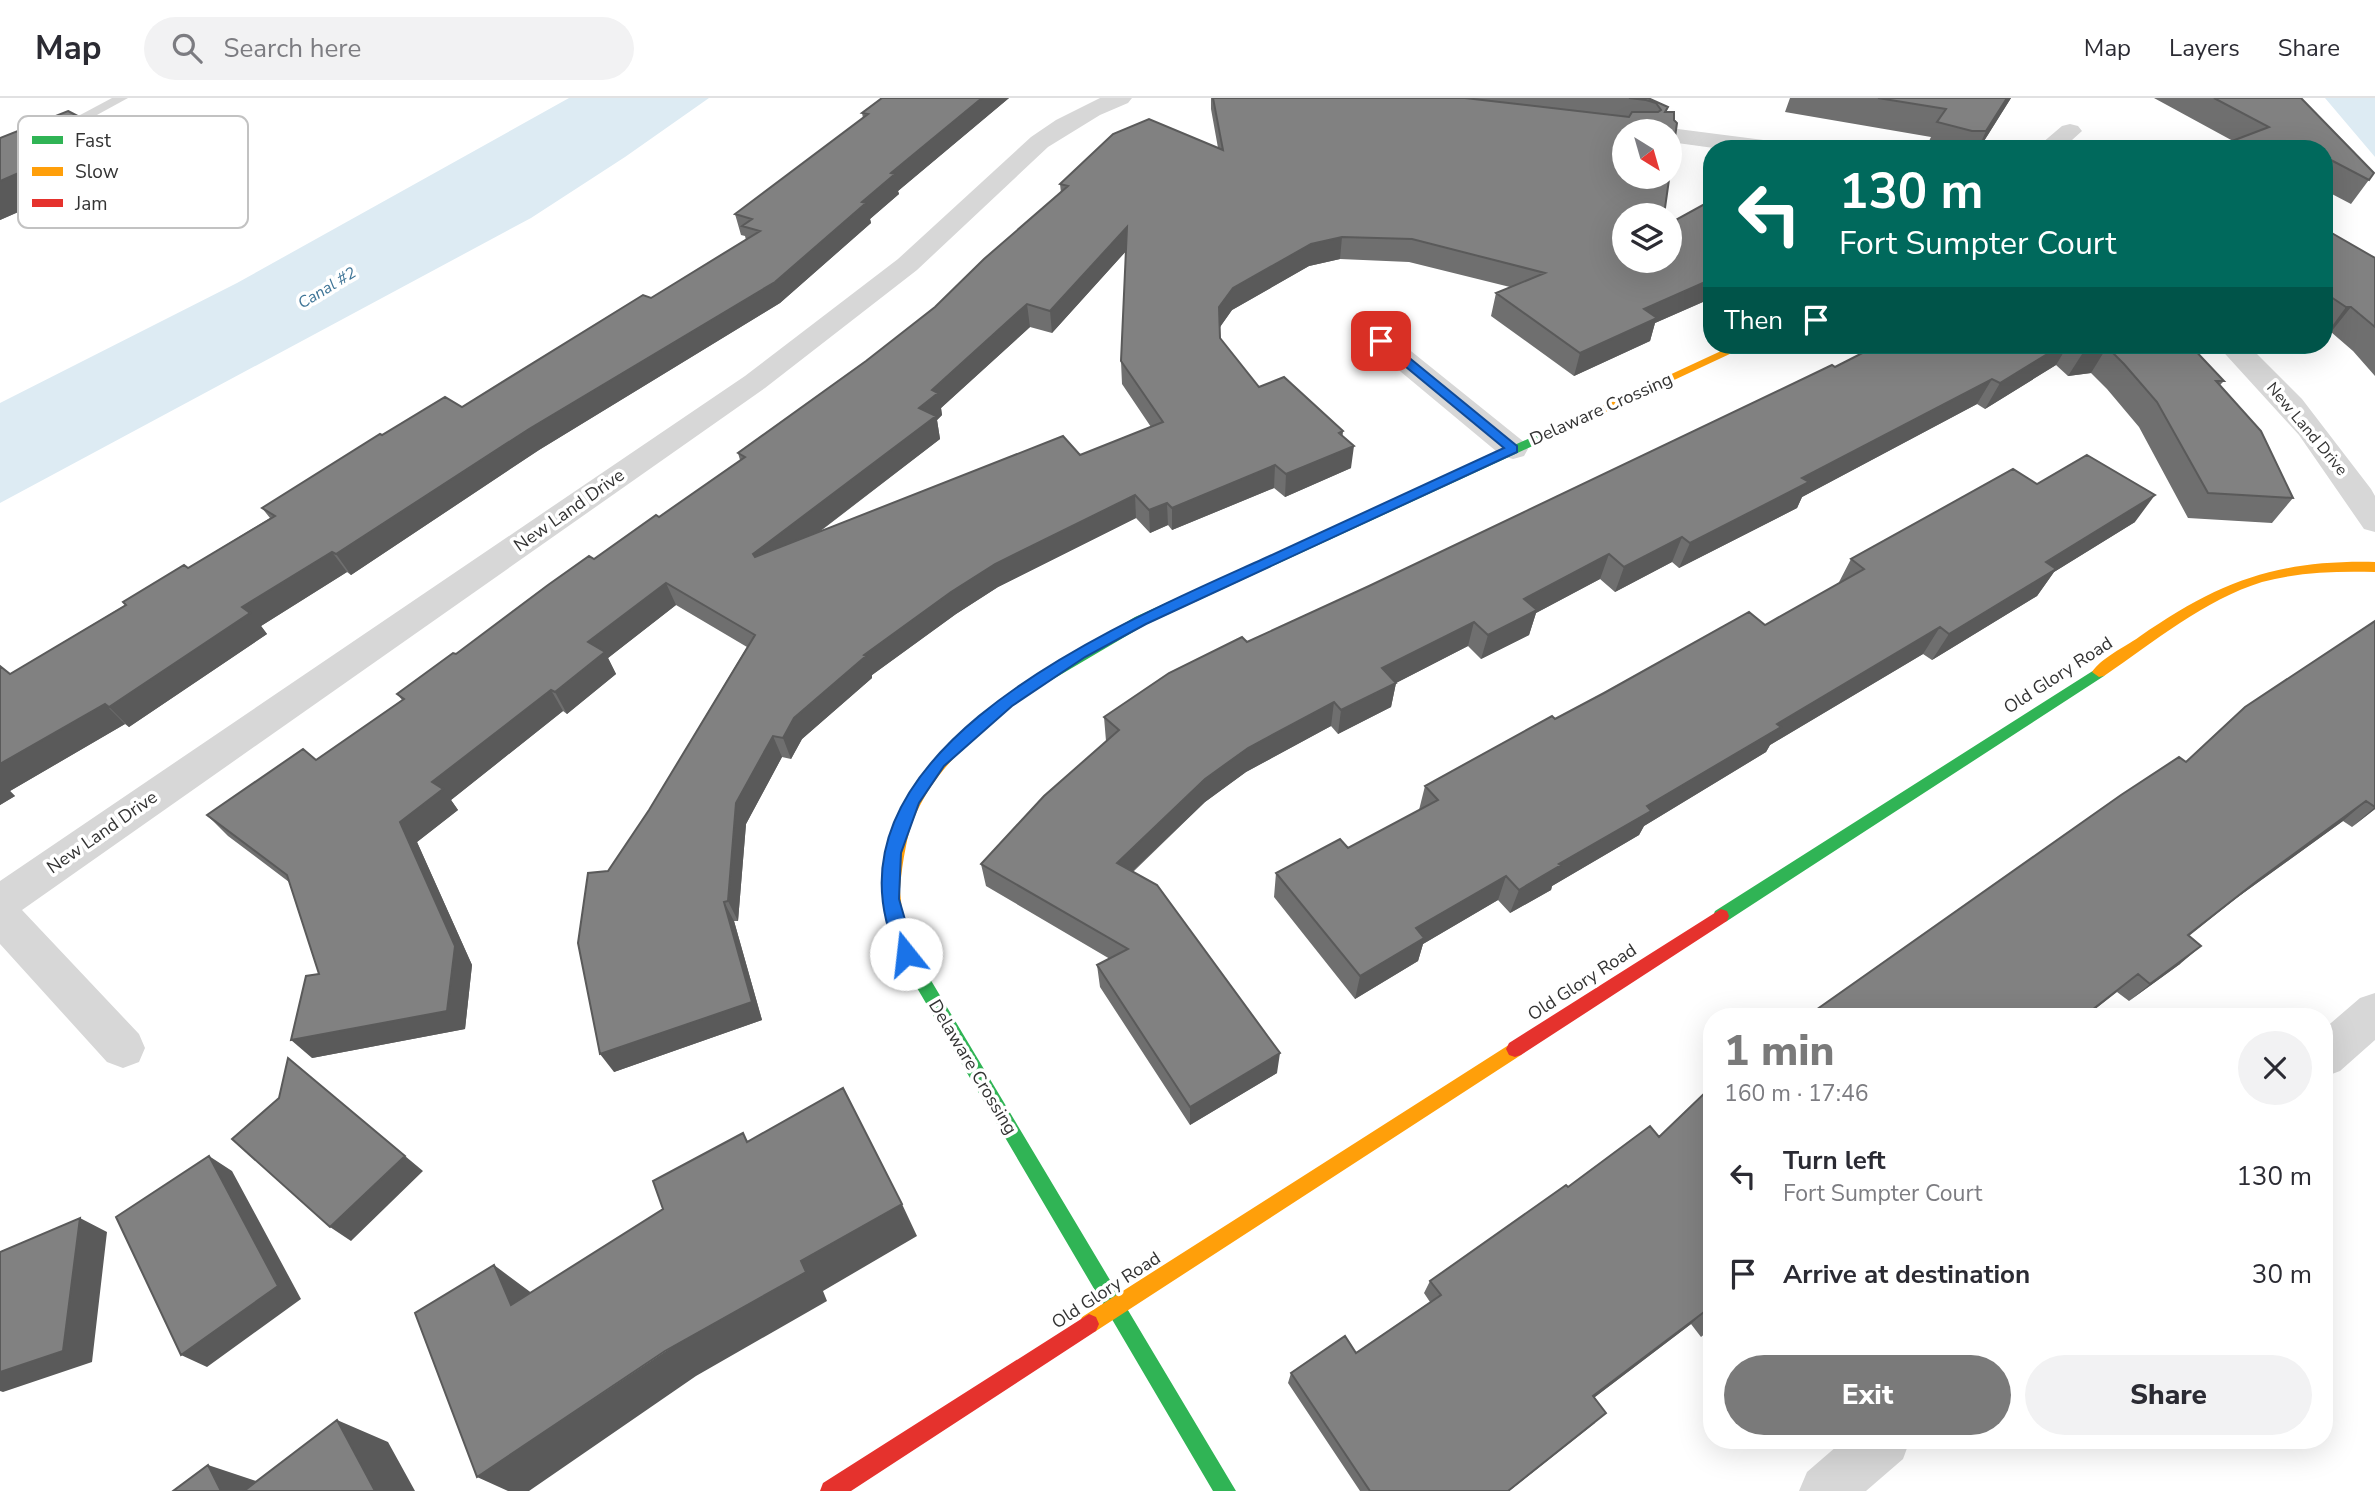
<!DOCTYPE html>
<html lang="en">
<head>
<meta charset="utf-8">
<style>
	body { margin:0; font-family:"Nunito Sans",sans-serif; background:#f2f2f3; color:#2b2b33; height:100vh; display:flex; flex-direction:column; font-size:26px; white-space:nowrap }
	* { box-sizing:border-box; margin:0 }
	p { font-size:23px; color:#7c7c81 }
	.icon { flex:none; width:38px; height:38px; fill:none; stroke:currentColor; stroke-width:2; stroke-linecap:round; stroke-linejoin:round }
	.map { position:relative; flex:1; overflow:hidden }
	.drawer { position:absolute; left:1703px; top:910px; width:630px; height:441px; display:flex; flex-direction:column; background:#fff; border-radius:28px; box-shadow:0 7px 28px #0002 }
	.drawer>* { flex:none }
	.top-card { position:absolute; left:1703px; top:42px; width:630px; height:214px; border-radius:28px; box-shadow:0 7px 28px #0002; background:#00695c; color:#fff; overflow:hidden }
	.needle { width:46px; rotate:143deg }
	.tools { position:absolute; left:1612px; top:21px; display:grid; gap:14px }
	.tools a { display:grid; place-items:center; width:70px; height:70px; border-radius:50%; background:#fff; box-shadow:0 7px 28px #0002; font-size:35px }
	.pin { position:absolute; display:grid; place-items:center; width:60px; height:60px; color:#fff; margin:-30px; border-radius:14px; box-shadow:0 4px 10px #0006 }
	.me { position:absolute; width:77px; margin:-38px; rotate:344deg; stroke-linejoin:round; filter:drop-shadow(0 0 5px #0008) }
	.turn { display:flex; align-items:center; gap:24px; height:147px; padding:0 21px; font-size:32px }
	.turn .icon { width:91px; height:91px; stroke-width:2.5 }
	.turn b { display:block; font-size:49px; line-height:60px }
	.then { display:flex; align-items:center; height:66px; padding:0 21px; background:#0003; gap:14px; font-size:26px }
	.round { display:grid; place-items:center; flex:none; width:74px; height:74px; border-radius:37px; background:#f2f2f3 }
	.head { display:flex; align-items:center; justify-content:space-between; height:119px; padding:0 21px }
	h1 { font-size:42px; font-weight:800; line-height:52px; color:#7a7a7a }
	.button { display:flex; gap:14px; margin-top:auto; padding:14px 21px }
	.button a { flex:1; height:80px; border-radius:42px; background:#7a7a7a; color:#fff; font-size:28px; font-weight:800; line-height:80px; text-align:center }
	.button a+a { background:#f2f2f3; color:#2b2b33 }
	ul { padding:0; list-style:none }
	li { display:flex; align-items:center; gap:21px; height:98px; padding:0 21px }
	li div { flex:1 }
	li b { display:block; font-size:26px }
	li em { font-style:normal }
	header { display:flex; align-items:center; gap:42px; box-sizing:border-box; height:98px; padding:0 35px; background:#fff; border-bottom:2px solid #e1e1e2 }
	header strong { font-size:33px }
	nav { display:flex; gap:38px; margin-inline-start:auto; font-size:24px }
	.search { width:490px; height:63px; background:#f2f2f3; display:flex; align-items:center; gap:18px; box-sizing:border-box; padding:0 24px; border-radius:38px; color:#7c7c81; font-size:26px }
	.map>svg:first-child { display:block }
</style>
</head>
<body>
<header>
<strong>Map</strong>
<div class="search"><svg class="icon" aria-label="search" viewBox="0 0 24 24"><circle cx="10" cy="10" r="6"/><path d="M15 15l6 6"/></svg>Search here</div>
<nav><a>Map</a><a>Layers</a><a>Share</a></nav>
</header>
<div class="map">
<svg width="2375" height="1393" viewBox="0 0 2375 1393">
	<rect width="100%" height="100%" fill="#fff"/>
	<path fill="#ddebf3" d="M569,0H709L625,59L531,120L0,405V305L237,185Z
		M2325,0H2375V59Z"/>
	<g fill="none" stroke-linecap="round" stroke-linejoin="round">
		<path fill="#d7d7d7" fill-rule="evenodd" d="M112,0H128L64,35L59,36L52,32Z"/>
		<path fill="#d7d7d7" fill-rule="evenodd" d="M1100,0H1132L1128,5L1100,17L1048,49L917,172L765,290L22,812L139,936L145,950L139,964L123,970L107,964L0,846V783L745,278L898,161L1031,39L1056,22Z
			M2070,26L2078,28L2082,33L2062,51H2035L2062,28Z
			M1670,30L1779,44L1788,46L1791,51H1721L1670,44V33H1661Z
			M1381,234L1391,237L1524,344L1528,351L1524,358L1513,361L1502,358L1371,249L1367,243L1371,237Z
			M2217,247H2248L2302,301L2371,391L2375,398V434L2364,431L2299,337Z
			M2375,895V942L2340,973L2324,979V931L2360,900Z
			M1844,1342H1910L1903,1361L1866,1393H1799L1807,1374Z"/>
		<path fill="#30b455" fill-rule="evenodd" d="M1561,326L1567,330L1565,333L1145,527L1038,590H1028L1026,586L1028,582L1135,519Z
			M2099,569L2106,574L2104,578L1727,823L1721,825L1715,823L1713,818L1715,813Z
			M894,811L900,813L902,818L914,854L1236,1393H1213L900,861L886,818L888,813Z"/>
		<path fill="#ff9f0a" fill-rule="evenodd" d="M1734,247H1749L1565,333H1557L1555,330Z
			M2375,464V474C2337,473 2299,474 2262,484C2204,502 2154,544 2104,578L2099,579L2092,574C2101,560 2125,549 2139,539C2220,483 2276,462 2375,464Z
			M1033,580L1038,582L1040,586L1038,590C984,628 919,678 906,748C903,762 901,777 900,791C900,801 904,814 900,823L894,825L888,823C882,810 883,794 884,781C889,708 937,650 993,607C1005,598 1019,585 1033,580Z
			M1515,943L1521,945L1524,951L1521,957L1096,1233L1089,1236L1082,1233L1079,1226L1082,1219Z"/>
		<path fill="#e5322d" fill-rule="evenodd" d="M1721,811L1727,813L1729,818L1727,823L1521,957L1515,959L1509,957L1506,951L1509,945Z
			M1089,1216L1096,1219L1099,1226L1096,1233L851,1393H820L823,1385Z"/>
	</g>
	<path fill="#6f6f6f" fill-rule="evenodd" d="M882,0H1009L898,93L899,96L870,121L871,125L780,205L539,352L351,477L347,474L261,528L267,536L129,629L125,626L10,693L15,698L0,707V568L10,576L125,507L123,504L188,470L270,420L262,410L382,337L462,309L651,200L746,142L745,138L741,137L735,116L863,20L862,15Z
		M1211,0H1648L1668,9L1624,163L1712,102V200L1655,225L1650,243L1574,278L1491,218L1496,195L1510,189L1409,164L1340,161L1309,168L1232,212L1219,230L1220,240L1259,289L1342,338L1351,370L1285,399L1274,390L1172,432L1168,427L1150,435L1136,420L998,489L956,516L872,577V580L802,641L791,661L782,659L746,726L738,823H734L762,922L614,974L608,773L649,712L747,549L676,507L608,560L616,576L567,616L563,613L451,702L458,712L417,744L472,867L465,931L312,960L319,876L289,784L228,738L207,717L316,662L402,602L397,596L594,461L659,419L740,362L738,355L866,263L935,209L1061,95L1060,86L1218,50L1211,11ZM1126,153L1121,263L1122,286L1151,329L1080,357L818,435L940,341L937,322L942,317L941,310L1030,229L1052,235Z
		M1790,0H2011L1979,51H1925L1931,39L1785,14Z
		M2154,0H2301L2374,75L2351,106L2330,95V134L2375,160V278L2353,253L2331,234L2327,235L2324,233V51L2233,43Z
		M0,40L141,70L87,94L71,85L73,90L0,122Z
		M1878,247H2190L2224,283L2220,287L2293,400L2272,425L2188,420L2139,329L2107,291L2091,275L2068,278L2056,267L1985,311L1977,306L1802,399L1797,410L1679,470L1672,464L1615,494L1600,481L1536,515L1529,537L1481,561L1468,548L1396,585L1391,609L1338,636L1331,628L1246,674L1205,704L1133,774L1277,975L1190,1027L1100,889L1097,867L1110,861L986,788L981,766L1106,643L1104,619L1247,544L1369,488L1835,269Z
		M2037,386L2135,424L2054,474L2037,498L1932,562L1923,556L1770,647L1766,654L1644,728L1639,737L1552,788L1551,792L1510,815L1498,802L1423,846L1418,863L1355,901L1274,799L1276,775L1348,750L1419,712L1425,688L1555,621L1765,527L1838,486L1851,461Z
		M2375,523V711L2352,729L2343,723L2235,801L2189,838L2180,866L2129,903L2117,894L2085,919H1806L2186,664Z
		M1712,988V1230L1701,1239L1691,1226L1595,1299V1325L1509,1393H1360L1288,1285L1291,1275L1356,1255L1430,1204L1424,1195L1430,1183L1568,1089L1659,1039Z"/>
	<path fill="#5a5a5a" d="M982,0H1009L898,93L899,96L870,121L871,125L780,205L539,352L351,477L336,456L862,104L891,75Z
		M2007,0H2011L1979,51H1978L1986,33Z
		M122,41L141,70L87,94L66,64Z
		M51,56L71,85L73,90L0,122V83Z
		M1127,129L1128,151L1052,235L1050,213Z
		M1342,139L1340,161L1309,168L1232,212L1218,232L1219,209L1233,190L1311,146Z
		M1712,181V200L1655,225L1650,243L1574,278L1580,255L1644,211Z
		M2331,199L2324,208V201L2325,200Z
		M1027,206L1030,229L941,310L942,317L937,322L940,341L761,478L753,456L919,310L932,292Z
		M2346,209H2351L2331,234L2327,235Z
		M2062,247H2068L2056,267L1985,311L2000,285Z
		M2107,249L2091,275L2068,278L2084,253Z
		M1992,281L1977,306L1802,399L1797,410L1679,470L1690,445L1802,380Z
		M1343,333L1341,353L1354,348L1351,370L1285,399L1286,376Z
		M1275,367L1274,390L1172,432V410Z
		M1135,397L1136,420L998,489L956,516L872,577V580L802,641L791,661L783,640L794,620L864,557L951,494L995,466Z
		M2155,397L2135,424L2054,474L2037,498L1932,562L1949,536L2046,464Z
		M1167,405L1168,427L1150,435L1149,412Z
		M1682,439L1672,464L1615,494L1624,469Z
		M332,454L347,474L261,528L267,536L129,629L109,609L242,509Z
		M1609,456L1600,481L1536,515L1529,537L1481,561L1488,537L1524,501Z
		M666,485L676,507L608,560L616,576L567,616L555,594L588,544Z
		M1474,524L1468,548L1396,585L1391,609L1338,636L1341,612L1382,570Z
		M1940,529L1923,556L1770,647L1766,654L1644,728L1639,737L1552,788L1551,792L1510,815L1519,792L1647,708L1777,626Z
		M551,592L563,613L451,702L458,712L417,744L472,867L465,931L312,960L291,942L400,724L432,684Z
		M1334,604L1331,628L1246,674L1205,704L1118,787L1117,765L1205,681L1248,650Z
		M105,606L125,626L10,693L15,698L0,707V666Z
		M773,638L782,659L746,726L738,823L728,803L736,705Z
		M2366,703L2343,723L2235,801L2166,855L2188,837L2257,783Z
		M2375,709V711L2352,729Z
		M1506,778L1498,802L1423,846L1418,863L1355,901L1360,878L1416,830Z
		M724,804L734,823L762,922L614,974L600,956Z
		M2201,848L2180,866L2129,903L2150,886Z
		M2138,876L2085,919H2083Z
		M1280,955L1277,975L1190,1027V1009Z
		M308,977L423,1073L351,1143L330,1129Z
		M209,1058L232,1073L301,1201L207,1269L181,1257Z
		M902,1106L917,1138L823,1193L827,1203L696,1278L529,1393H508L477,1379L801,1163Z
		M80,1120L107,1134L92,1264L3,1294L0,1293V1274Z
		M494,1167L533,1196L511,1207Z
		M1704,1214L1691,1226L1583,1308L1593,1298Z
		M1606,1315L1509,1393H1508Z
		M337,1322L388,1344L415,1393H375Z
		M208,1367L268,1387L271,1393H221Z"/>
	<path fill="#818181" stroke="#5a5a5a" stroke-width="2" fill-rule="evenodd" d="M882,0H982L891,75L895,76L862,104L866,105L775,184L529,331L336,456L332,454L242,509L250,515L109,609L105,606L0,666V568L10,576L126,507L123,504L184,467L188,470L275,418L262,410L380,336L382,337L445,299L462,309L643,197L651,200L760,133L742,128L752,121L735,116L868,16L862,15Z
		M1213,0H1465L1629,19L1632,14H1658L1661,12L1656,5L1646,2L1629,0H1648L1668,9L1665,14H1674V22L1677,25L1664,117H1624V163H1670V125L1712,102V181L1644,211L1657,220L1580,255L1496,195L1545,175L1412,141L1342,139L1311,146L1233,190L1219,209L1220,240L1259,289L1284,279L1343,333L1339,335L1354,348L1286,376L1275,367L1172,410L1167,405L1149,412L1135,397L995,466L951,494L864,557L866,558L794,620L783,640L773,638L736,705L728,803L724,804L752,904L600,956L578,845L588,775L608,773L649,712L755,537L666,485L588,544L605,554L555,594L551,592L432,684L443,691L400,724L455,848L447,913L291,942L306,878L319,876L287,777L207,717L303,651L316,662L404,601L397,596L453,555L456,556L548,487L589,458L594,461L656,417L659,419L745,359L738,355L866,263L935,209L984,161L1068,88L1060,86L1113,36L1149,21L1223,52ZM1624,33H1670V79H1624ZM1127,129L1121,263L1163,324L1080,357L1063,338L755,459L753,456L936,318L919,310L938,295L932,292L1027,206L1050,213Z
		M1878,0H2007L1986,33H1972L1937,24L1946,11Z
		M2214,0H2301L2374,75L2369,82L2329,61L2330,134L2375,160V229L2351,209H2346L2331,199L2325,200L2324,199V51H2211L2269,29Z
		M68,13L122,41L66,64L51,56L53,60L0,83V40Z
		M1878,247H2062L2000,285L1992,281L1802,380L1809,384L1690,445L1682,439L1624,469L1609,456L1524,501L1537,512L1488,537L1474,524L1382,570L1396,585L1341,612L1334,604L1248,650L1205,681L1117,765L1157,787L1280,955L1190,1009L1097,867L1128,851L981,766L1044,698L1119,632L1104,619L1169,575L1242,539L1247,544L1369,488L1832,267L1835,269Z
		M2077,247H2190L2224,283H2216L2261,333L2293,400L2208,395L2157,304L2124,266L2107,249L2084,253Z
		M2087,357L2155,397L2046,464L2056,471L1949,536L1940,529L1777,626L1781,629L1647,708L1651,713L1559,766L1561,767L1519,792L1506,778L1416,830L1424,840L1360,878L1276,775L1340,741L1348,750L1438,702L1425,688L1552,618L1555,621L1604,595L1749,514L1765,527L1864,471L1851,461L2013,371L2037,386Z
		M2375,523V709L2366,703L2257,783L2188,837L2201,848L2150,886L2138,876L2083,919H1806L2121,697L2179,659L2186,664L2245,609Z
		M288,960L405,1058L330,1129L232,1041L279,1000Z
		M1712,988V1223L1704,1214L1593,1298L1606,1315L1508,1393H1370L1291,1275L1345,1238L1356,1255L1441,1197L1430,1183L1566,1087L1568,1089L1650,1028L1659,1039Z
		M843,990L902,1106L801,1163L806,1174L665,1253L477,1379L415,1215L494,1167L511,1207L663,1111L653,1083L743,1035L747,1044Z
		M209,1058L278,1188L181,1257L116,1119Z
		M80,1120L63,1253L0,1274V1154Z
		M337,1322L375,1393H244Z
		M208,1367L221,1393H173Z"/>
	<path fill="#1a73e8" stroke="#114b97" stroke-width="2" d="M1377,240H1385L1517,348V354L1146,526L1085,559L1012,608L944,668L919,705L901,755L899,801L915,856L912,861L906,864L900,861C802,655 1122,525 1263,461C1343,424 1423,387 1504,350L1377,245Z"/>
	<g text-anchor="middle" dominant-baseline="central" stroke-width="7" stroke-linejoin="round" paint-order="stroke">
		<g font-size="16" font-style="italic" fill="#3f7597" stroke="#fff">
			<text transform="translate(327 190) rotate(-31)">Canal #2</text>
		</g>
		<g font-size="16" fill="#333" stroke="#fff">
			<text transform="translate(2307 331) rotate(50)">New Land Drive</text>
		</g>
		<g font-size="18" fill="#333" stroke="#fff">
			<text transform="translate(1601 311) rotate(-24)">Delaware Crossing</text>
			<text transform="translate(569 412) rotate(-35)">New Land Drive</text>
			<text transform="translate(2058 577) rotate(-33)">Old Glory Road</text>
			<text transform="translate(102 734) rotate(-35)">New Land Drive</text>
			<text transform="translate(1582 884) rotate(-33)">Old Glory Road</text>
			<text transform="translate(973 969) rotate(59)">Delaware Crossing</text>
			<text transform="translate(1106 1192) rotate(-33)">Old Glory Road</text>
		</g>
	</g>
	<rect x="18" y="18" width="230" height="112" rx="10" fill="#fff" stroke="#c2c2c2" stroke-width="2"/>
	<rect x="32" y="38" width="31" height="8" fill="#30b455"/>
	<rect x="32" y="69" width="31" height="9" fill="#ff9f0a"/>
	<rect x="32" y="101" width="31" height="8" fill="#e5322d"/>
	<g font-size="19" fill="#333">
		<text x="75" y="49">Fast</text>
		<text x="75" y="80">Slow</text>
		<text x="75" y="112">Jam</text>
	</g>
</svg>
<div class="tools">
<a><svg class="needle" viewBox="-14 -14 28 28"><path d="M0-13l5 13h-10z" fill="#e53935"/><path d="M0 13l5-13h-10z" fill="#7c7c81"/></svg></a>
<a><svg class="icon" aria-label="layers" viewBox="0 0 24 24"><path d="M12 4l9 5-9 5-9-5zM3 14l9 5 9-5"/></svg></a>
</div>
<div class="pin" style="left:1381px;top:243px;background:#d93025"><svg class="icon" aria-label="arrive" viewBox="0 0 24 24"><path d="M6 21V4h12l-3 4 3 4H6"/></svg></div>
<svg class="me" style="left:906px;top:856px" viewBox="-20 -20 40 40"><circle r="19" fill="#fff"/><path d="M0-13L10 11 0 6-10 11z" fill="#1a73e8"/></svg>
<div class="top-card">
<div class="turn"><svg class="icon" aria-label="left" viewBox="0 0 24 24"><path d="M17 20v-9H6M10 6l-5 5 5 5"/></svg><div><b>130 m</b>Fort Sumpter Court</div></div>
<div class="then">Then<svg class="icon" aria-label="arrive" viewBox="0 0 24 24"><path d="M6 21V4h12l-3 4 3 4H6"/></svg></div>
</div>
<section class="drawer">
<div class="head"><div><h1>1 min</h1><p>160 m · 17:46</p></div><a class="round"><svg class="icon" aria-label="close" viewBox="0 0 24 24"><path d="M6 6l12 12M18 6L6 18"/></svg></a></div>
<ul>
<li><svg class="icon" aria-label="left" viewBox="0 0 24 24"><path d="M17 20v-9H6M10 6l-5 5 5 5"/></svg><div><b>Turn left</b><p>Fort Sumpter Court</p></div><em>130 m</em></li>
<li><svg class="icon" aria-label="arrive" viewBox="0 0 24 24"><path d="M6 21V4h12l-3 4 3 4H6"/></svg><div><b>Arrive at destination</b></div><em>30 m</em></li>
</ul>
<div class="button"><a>Exit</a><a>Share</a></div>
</section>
</div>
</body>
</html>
